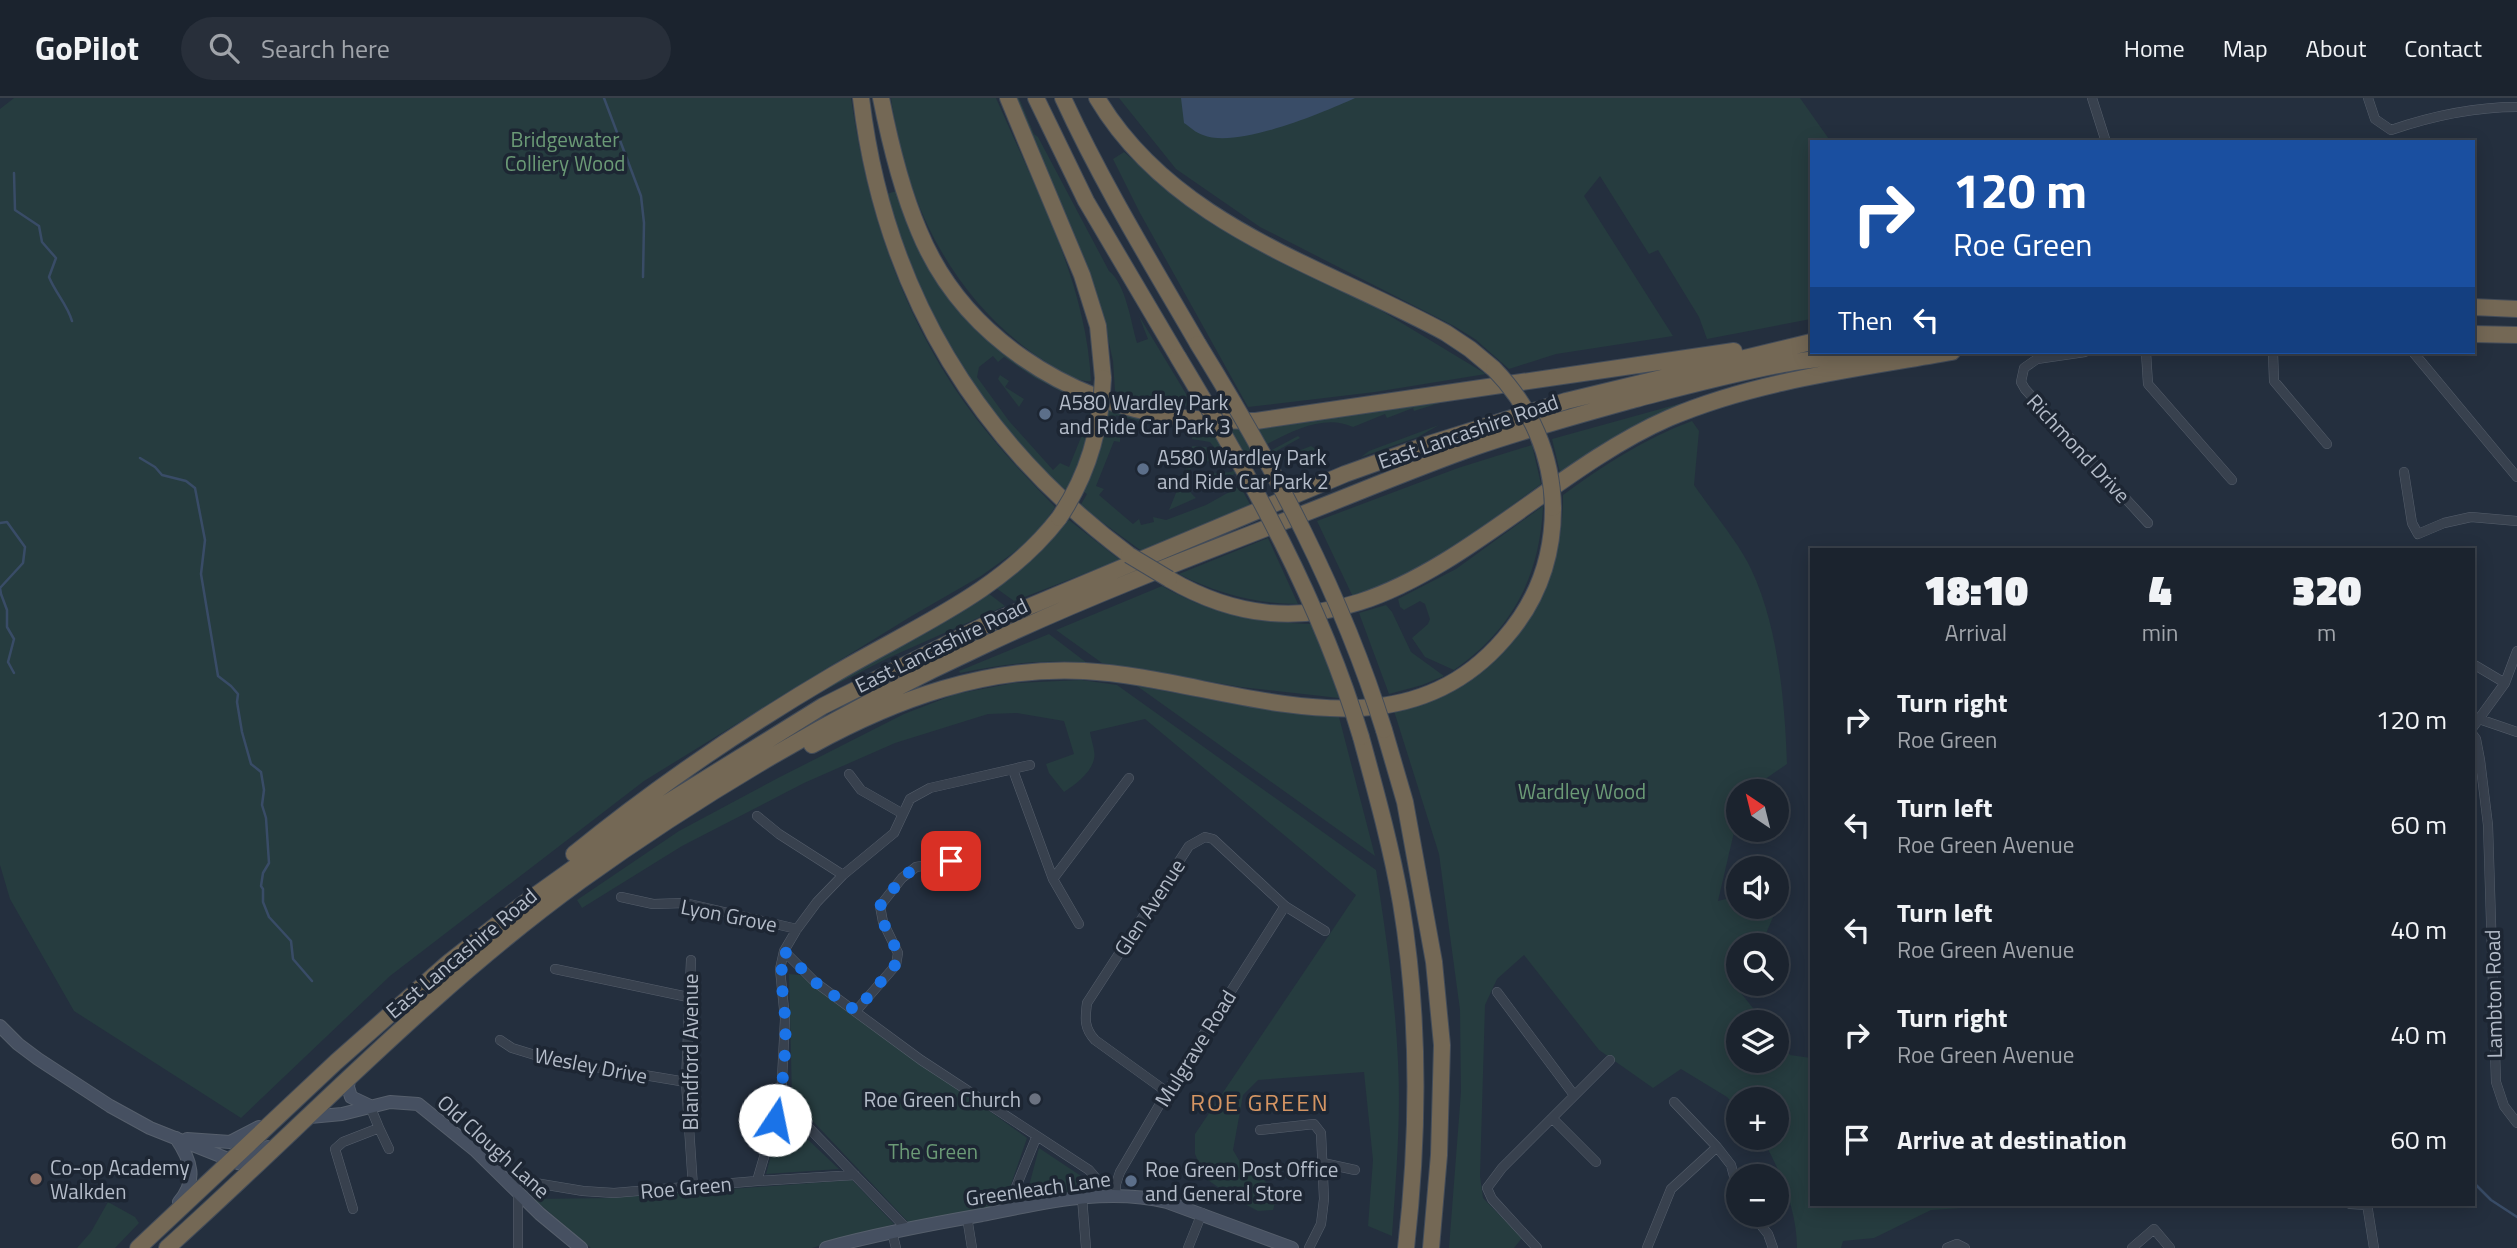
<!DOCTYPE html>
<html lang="en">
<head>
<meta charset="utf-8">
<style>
	body { margin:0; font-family:"Titillium Web",sans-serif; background:#282f3a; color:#f1f3f6; height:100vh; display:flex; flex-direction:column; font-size:26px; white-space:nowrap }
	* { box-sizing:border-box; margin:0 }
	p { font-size:23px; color:#a0a4aa }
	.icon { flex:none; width:38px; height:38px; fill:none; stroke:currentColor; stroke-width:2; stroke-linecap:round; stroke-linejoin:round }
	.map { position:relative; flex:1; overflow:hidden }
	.details { position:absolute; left:1810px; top:450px; width:665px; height:658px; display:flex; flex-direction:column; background:#1b232e; border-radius:0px; box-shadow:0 4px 18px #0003,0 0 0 2px #39404a }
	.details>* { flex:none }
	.top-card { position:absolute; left:1810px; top:42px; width:665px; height:214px; border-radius:0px; box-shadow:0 4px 18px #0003,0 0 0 2px #39404a; background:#1a4fa0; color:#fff; overflow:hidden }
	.needle { width:46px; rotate:325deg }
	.controls { position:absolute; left:1726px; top:681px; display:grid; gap:14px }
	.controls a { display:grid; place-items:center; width:63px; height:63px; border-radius:50%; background:#1b232e; box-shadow:0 4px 18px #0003,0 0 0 2px #39404a; font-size:35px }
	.pin { position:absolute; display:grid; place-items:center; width:60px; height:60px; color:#fff; margin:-30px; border-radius:14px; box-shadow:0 4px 10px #0006 }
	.me { position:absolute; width:77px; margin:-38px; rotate:11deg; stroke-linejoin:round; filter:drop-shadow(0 0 5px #0008) }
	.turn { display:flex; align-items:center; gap:24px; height:147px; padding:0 28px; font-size:32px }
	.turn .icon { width:91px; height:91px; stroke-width:2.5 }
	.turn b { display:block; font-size:49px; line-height:60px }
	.then { display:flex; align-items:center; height:66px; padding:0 28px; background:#0003; gap:14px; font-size:26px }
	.eta { display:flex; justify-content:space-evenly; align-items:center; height:119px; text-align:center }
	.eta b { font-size:42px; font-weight:800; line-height:49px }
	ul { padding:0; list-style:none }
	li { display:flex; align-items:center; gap:21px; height:105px; padding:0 28px }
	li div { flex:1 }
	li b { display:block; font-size:26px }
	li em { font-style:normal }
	header { display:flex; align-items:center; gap:42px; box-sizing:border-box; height:98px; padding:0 35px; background:#1b232e; border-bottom:2px solid #39404a }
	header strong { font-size:33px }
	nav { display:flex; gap:38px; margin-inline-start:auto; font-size:24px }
	.search { width:490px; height:63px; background:#282f3a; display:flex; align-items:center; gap:18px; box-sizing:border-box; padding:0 24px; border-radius:38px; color:#a0a4aa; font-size:26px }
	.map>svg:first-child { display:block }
</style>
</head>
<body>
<header>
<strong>GoPilot</strong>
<div class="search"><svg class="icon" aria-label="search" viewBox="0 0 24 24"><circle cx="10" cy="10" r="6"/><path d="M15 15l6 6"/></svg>Search here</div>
<nav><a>Home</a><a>Map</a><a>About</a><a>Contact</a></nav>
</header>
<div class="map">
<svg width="2517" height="1150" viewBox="0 0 2517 1150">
	<rect width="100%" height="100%" fill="#242f3e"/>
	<path fill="#263c3f" d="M14,0H851C867,109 900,213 964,304C991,342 1023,376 1055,409L1039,433L1013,455L981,478L910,519L644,683L390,878L241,1020L74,913L10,801L0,767V11Z
		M891,0H996C1035,90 1086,183 1091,283C1076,285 1056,270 1043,262C953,203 905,105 891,0Z
		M1014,0H1019L1034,36L1038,39L1109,173C1126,186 1131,225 1137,245L1148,241L1139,218L1194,309L1140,301L1115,293L1113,263L1105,227Z
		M1119,0H1800L1831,44H1811V221L1707,241L1699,219L1658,152L1649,156L1600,78L1584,98L1673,238L1556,256L1509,271L1475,241L1454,228L1260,129L1176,71Z
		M1124,54L1178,100L1214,127L1291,169L1372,207L1486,276L1375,294L1248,309L1140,115L1113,61Z
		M896,93C905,119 919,141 932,164C942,180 951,199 962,214C1011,278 1093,311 1169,325L1452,301L1414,313L1413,310L1387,320L1385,316L1353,329C1316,311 1266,348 1234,365L1225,363L1210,344L1192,341V334L1189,331L1151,326L1116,317L1114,323L1091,311L1089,316L1087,315L1089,308L1035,280L1004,259L998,264L993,258L979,269L977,279L1009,323L1053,372L1060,365L1069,369L1082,337L1088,329L1120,339V344L1114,343L1096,388L1104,391L1099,397L1133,426L1139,421L1141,427L1154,424L1153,419L1166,422L1206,407L1240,388L1252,410L1143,454L1080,408L1087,396L1070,385L1065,394C977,311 921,212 887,96Z
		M1000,277L1009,283L1005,289L1024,301L1019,309L998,281Z
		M1682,305V308L1641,326L1560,374L1552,341Z
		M1692,323L1699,333L1694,387C1711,412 1739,445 1751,471C1778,527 1785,605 1787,666L1748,693H1738V717L1718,803L1738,798V808H1776V786L1789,782L1761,847H1738V886H1745L1741,895L1764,924H1738V962H1776V940L1790,957L1811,960V1106H1994V1108L1931,1112L1874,1140L1843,1143L1841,1150H1797C1797,1112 1780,1072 1762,1040H1776V1001H1738V1011L1727,999L1681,971L1653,990L1599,952L1524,857L1497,881L1485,907L1480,1078L1483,1100L1522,1140L1514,1150H1449L1461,994L1460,912L1439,756L1394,613C1500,587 1563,506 1563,397C1603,367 1646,340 1692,323Z
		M1439,327L1418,339L1361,359L1369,353Z
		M1298,338L1300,340L1209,390L1202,388L1200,381L1205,376L1231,374Z
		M1532,347L1541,386L1457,448L1413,474L1353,499L1317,423L1458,370Z
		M1192,348L1206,349L1217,364C1191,359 1175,381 1196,400L1169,412L1192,356Z
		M1311,348L1317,352L1318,361L1314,359L1312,361L1302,354L1285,362L1283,359Z
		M1543,408C1540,478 1512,532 1454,572L1425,559L1412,540L1428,526L1430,521L1425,506L1420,503L1404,512L1400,509L1398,501L1456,471Z
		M1069,422L1120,462L1014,503L996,490L1036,458Z
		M1268,440L1298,506C1256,506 1216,495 1179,476Z
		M1162,488C1213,517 1257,525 1315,526L1339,600L1241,589L1102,565L1056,532Z
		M988,495L1005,508L888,560L796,607Z
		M1386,507L1392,514L1411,554L1444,578L1422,587L1389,596L1359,515Z
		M1049,536L1087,565C1043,561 1003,566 960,575L959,573Z
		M1081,582L1117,587L1376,772C1386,836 1395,899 1398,963C1401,1021 1396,1080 1392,1138L1368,1128L1373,1062L1364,974L1258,982L1243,997L1233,1052L1243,1069L1257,1074L1277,1097L1273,1112L1258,1113L1235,1101L1205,1080L1195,1056V1036L1356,797L1145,621L1090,634C1091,642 1096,654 1094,661C1091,675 1075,687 1064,694L1049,675L1046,666L1074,656L1064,623L1017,615L988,616L895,645L804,685L682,748L582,810L577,802L679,733L778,680L904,616L956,596L1014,585Z
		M1137,588L1245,608L1339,619L1375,758Z
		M789,876L800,877L1027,1040L1004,1107L910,1126L792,1001Z
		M782,1017L839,1071L766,1076Z
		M1039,1050L1084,1080L1091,1093L1025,1103Z
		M852,1082L894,1126L812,1150H591L534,1101L612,1100Z
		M108,1104L135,1119L139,1125L115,1150H77L91,1134Z"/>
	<path fill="#394c67" d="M1181,0H1355C1322,15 1237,51 1203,37C1196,35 1190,29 1184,25Z"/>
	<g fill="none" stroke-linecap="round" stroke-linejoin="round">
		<path stroke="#394c67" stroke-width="2.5" d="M604,0L641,98L644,125L643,179
			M14,75L15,112L39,128L42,144L56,160L49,179C56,196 67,206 72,223
			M140,360L155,369L162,377L186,383L195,390L205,442L201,476L218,578L231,588L238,596L237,604L242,634L251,666L261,674L264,692L262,707L266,720L269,765L263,775L261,788L263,791V804L269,819L291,843L293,861L312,883
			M0,425L7,424L25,449L23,465L0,490L1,496L7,512V529L14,541L8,564L14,575
			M2473,1084L2491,1102L2517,1119"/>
		<defs>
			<path id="street" d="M2092,0L2106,44
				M2368,0L2375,21L2391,32C2432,18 2474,9 2517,9
				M2085,254L2037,261L2024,270L2021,284L2025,291L2148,425
				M2146,254L2148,286L2232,382
				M2273,254L2274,283L2327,346
				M2413,254L2517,379
				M2404,374L2412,425L2418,436L2444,425L2471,419L2517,423
				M2473,566L2505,585
				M2479,621L2517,634
				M2473,629L2505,585L2517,553
				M2473,637L2476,641L2480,662L2488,727L2496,984L2504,1008L2517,1025
				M1013,672L1053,781L1079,826
				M849,676L861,692L903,716
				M757,718L779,736L843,777
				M1053,781L1129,680
				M621,799L653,806L685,805L797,831
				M784,853L815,884L921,962L1089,1072L1095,1079L1098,1098
				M691,862L686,984L693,1089
				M555,871L688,899
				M1497,894L1574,997
				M856,913L896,867L898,855L883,824L880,808L902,780L916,769L951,763
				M500,942L512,950L548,961L686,984
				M1167,994L1095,942C1084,930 1085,921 1087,905L1189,748L1205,739L1213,741L1285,808L1325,833
				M781,1001L907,1131
				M1674,1004L1717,1049L1731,1067L1738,1093
				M1552,1020L1596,1064
				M379,1030L389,1051
				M1260,1032L1314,1026L1321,1035L1324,1101L1321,1126L1309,1150
				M1323,1065L1355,1072
				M757,1083L855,1077
				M510,1087L517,1082L583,1093L614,1095L757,1083L781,1001L785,921L780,871L784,853L797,831L817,804L843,777L894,735L910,701L930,690L1030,667
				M518,1094V1150
				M1116,1097V1086L1120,1074L1167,994L1285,808
				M1082,1099L1086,1150
				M2350,1106L2367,1107
				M2367,1106L2374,1150
				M353,1111L335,1051L343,1044L379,1030L370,1008
				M1014,1111L1016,1089L1036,1040
				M1752,1116L1768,1136L1773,1150
				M967,1119L972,1150
				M892,1134L896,1150
				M1188,1150L1202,1115
				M1537,1150L1492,1101L1487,1090L1502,1070L1610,962
				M1647,1150L1671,1091L1717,1049
				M1947,1150L1957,1146L1965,1150
				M2132,1150L2154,1131L2170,1150"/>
			<path id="secondary" d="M0,928L18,946L38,961L110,1008L150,1030L238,1065L246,1063L268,1049
				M349,981L348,989L351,999L370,1008
				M305,1022L310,1019L342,1016L390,1004L418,1006L475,1052L540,1116L581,1150
				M176,1040C191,1062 198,1082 179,1104
				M187,1041L230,1044L259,1029
				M826,1150C877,1136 930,1126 982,1117C1043,1105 1106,1089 1167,1104L1292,1150"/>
			<path id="highway" d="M861,0C884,191 975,342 1129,457
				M881,0C890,45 901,91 919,133C962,238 1067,304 1176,319C1202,323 1230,322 1256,323L1734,253
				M1008,0L1082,177L1098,228L1103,280
				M1036,0L1086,103L1178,259
				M1063,0C1102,85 1151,165 1198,246
				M1097,0C1173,128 1323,168 1446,235L1470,251L1494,271
				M2473,209L2517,211
				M2473,236L2517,237
				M1169,481C1368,597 1504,392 1669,320C1758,282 1857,271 1952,254
				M1384,632L1405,704L1434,864L1442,947L1439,1057L1431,1150
				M1361,639C1376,694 1391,748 1401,805C1420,919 1419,1035 1406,1150
				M812,647C896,601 986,568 1084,573C1224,580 1392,671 1504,541C1537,504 1553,459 1553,410
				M574,756C655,690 743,630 833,577C912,530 1001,495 1059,420
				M138,1150L336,964L448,865L519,809L652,714L823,608L983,528L1345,376L1429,346L1566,303L1811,244
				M167,1150C304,1027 431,891 580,783C708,691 846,611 989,545C1087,499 1189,460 1290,421C1352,397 1413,371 1475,349C1527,331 1582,316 1636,301C1686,288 1738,274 1789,265C1818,260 1848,258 1878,254"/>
		</defs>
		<use href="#street" stroke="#565f6c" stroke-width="10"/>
		<use href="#secondary" stroke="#565f6c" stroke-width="14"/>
		<use href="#highway" stroke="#434c59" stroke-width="18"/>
		<use href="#street" stroke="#38414e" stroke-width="9"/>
		<use href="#secondary" stroke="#465061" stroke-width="12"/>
		<use href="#highway" stroke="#746855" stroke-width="16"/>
		<defs>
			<path id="highway-bridge" d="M1198,246C1274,369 1341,494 1384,632
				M1178,259C1251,380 1320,502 1361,639
				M1494,271C1531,309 1552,357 1553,410
				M1059,420C1088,377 1101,332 1103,280
				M1129,457L1169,481"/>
		</defs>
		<use href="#highway-bridge" stroke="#434c59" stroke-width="18" stroke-linecap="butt"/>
		<use href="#highway-bridge" stroke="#746855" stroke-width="16"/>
	</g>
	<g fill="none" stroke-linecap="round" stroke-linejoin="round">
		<path stroke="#1a73e8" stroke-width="12" stroke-dasharray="0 21.6" d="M775,1022C783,993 787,948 785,918C783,895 779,876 784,853L815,884L856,913L895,867L898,855L883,824L880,808L902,780L916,769L951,763"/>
	</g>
	<g fill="#5c6f8a" stroke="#1d2633" stroke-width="2.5">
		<circle cx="1045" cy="316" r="7"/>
		<circle cx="1143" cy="371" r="7"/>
		<circle cx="1131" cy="1083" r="7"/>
	</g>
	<circle fill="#6b7280" stroke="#1d2633" stroke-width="2.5" cx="1035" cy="1001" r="7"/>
	<circle fill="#8d6e63" stroke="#1d2633" stroke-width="2.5" cx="36" cy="1081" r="7"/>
	<g text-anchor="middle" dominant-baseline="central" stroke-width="7" stroke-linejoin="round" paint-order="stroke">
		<g font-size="21" fill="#6b9a76" stroke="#1d2633">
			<text x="565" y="41">Bridgewater<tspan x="565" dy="24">Colliery Wood</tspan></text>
			<text x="1582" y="693">Wardley Wood</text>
			<text x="933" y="1053">The Green</text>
		</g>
		<g font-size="21" fill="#b4bcc9" stroke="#1d2633" text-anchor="start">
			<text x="1059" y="304">A580 Wardley Park<tspan x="1059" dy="24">and Ride Car Park 3</tspan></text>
			<text x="1157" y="359">A580 Wardley Park<tspan x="1157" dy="24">and Ride Car Park 2</tspan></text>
			<text x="1021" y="1001" text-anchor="end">Roe Green Church</text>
			<text x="50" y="1069">Co-op Academy<tspan x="50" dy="24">Walkden</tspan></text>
			<text x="1145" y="1071">Roe Green Post Office<tspan x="1145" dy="24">and General Store</tspan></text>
		</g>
		<g font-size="21" fill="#b4bcc9" stroke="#1d2633">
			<text transform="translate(1468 333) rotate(-19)">East Lancashire Road</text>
			<text transform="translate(2079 350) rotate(47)">Richmond Drive</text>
			<text transform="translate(941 547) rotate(-26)">East Lancashire Road</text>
			<text transform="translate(1149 809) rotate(-57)">Glen Avenue</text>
			<text transform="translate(729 817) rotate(11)">Lyon Grove</text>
			<text transform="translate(461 855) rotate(-40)">East Lancashire Road</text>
			<text transform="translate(2493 896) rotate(-91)">Lambton Road</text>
			<text transform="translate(1195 950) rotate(-58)">Mulgrave Road</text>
			<text transform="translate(690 954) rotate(-90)">Blandford Avenue</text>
			<text transform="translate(591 967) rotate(11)">Wesley Drive</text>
			<text transform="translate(494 1048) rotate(42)">Old Clough Lane</text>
			<text transform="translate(686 1089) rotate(-5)">Roe Green</text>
			<text transform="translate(1038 1090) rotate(-8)">Greenleach Lane</text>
		</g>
		<g font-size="24" letter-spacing="2" fill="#d59563" stroke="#1d2633">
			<text x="1260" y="1004">ROE GREEN</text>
		</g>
	</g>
</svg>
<div class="controls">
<a><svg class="needle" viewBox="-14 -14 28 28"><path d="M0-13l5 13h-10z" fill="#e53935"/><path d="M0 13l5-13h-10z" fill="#a0a4aa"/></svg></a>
<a><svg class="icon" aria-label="sound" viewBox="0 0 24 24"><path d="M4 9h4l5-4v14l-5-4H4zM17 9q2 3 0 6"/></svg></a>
<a><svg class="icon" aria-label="search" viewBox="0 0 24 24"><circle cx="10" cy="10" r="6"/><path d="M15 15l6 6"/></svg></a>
<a><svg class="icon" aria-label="layers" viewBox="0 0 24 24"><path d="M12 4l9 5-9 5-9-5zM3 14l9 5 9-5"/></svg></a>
<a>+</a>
<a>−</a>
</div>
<div class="pin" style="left:951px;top:763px;background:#d93025"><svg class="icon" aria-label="arrive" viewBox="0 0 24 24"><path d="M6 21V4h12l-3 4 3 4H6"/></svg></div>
<svg class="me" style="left:775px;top:1022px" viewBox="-20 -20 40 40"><circle r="19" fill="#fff"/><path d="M0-13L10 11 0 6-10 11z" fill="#1a73e8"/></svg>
<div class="top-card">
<div class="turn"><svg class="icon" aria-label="right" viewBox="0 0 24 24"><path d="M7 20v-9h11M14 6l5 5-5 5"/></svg><div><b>120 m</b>Roe Green</div></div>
<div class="then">Then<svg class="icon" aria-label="left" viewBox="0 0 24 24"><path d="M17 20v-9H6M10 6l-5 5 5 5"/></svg></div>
</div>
<section class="details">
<div class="eta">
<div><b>18:10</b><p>Arrival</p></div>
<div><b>4</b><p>min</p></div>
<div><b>320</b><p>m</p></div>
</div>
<ul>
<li><svg class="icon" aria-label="right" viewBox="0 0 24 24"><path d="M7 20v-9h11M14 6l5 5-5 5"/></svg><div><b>Turn right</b><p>Roe Green</p></div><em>120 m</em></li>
<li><svg class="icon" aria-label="left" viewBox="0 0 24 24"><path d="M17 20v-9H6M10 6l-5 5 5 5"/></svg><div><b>Turn left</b><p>Roe Green Avenue</p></div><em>60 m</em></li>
<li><svg class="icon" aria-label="left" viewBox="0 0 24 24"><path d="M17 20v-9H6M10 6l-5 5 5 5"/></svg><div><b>Turn left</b><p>Roe Green Avenue</p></div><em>40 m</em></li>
<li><svg class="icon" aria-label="right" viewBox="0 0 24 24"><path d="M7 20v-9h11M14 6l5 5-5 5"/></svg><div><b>Turn right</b><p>Roe Green Avenue</p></div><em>40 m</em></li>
<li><svg class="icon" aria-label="arrive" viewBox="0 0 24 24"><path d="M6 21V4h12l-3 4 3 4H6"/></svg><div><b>Arrive at destination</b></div><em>60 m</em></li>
</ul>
</section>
</div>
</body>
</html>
